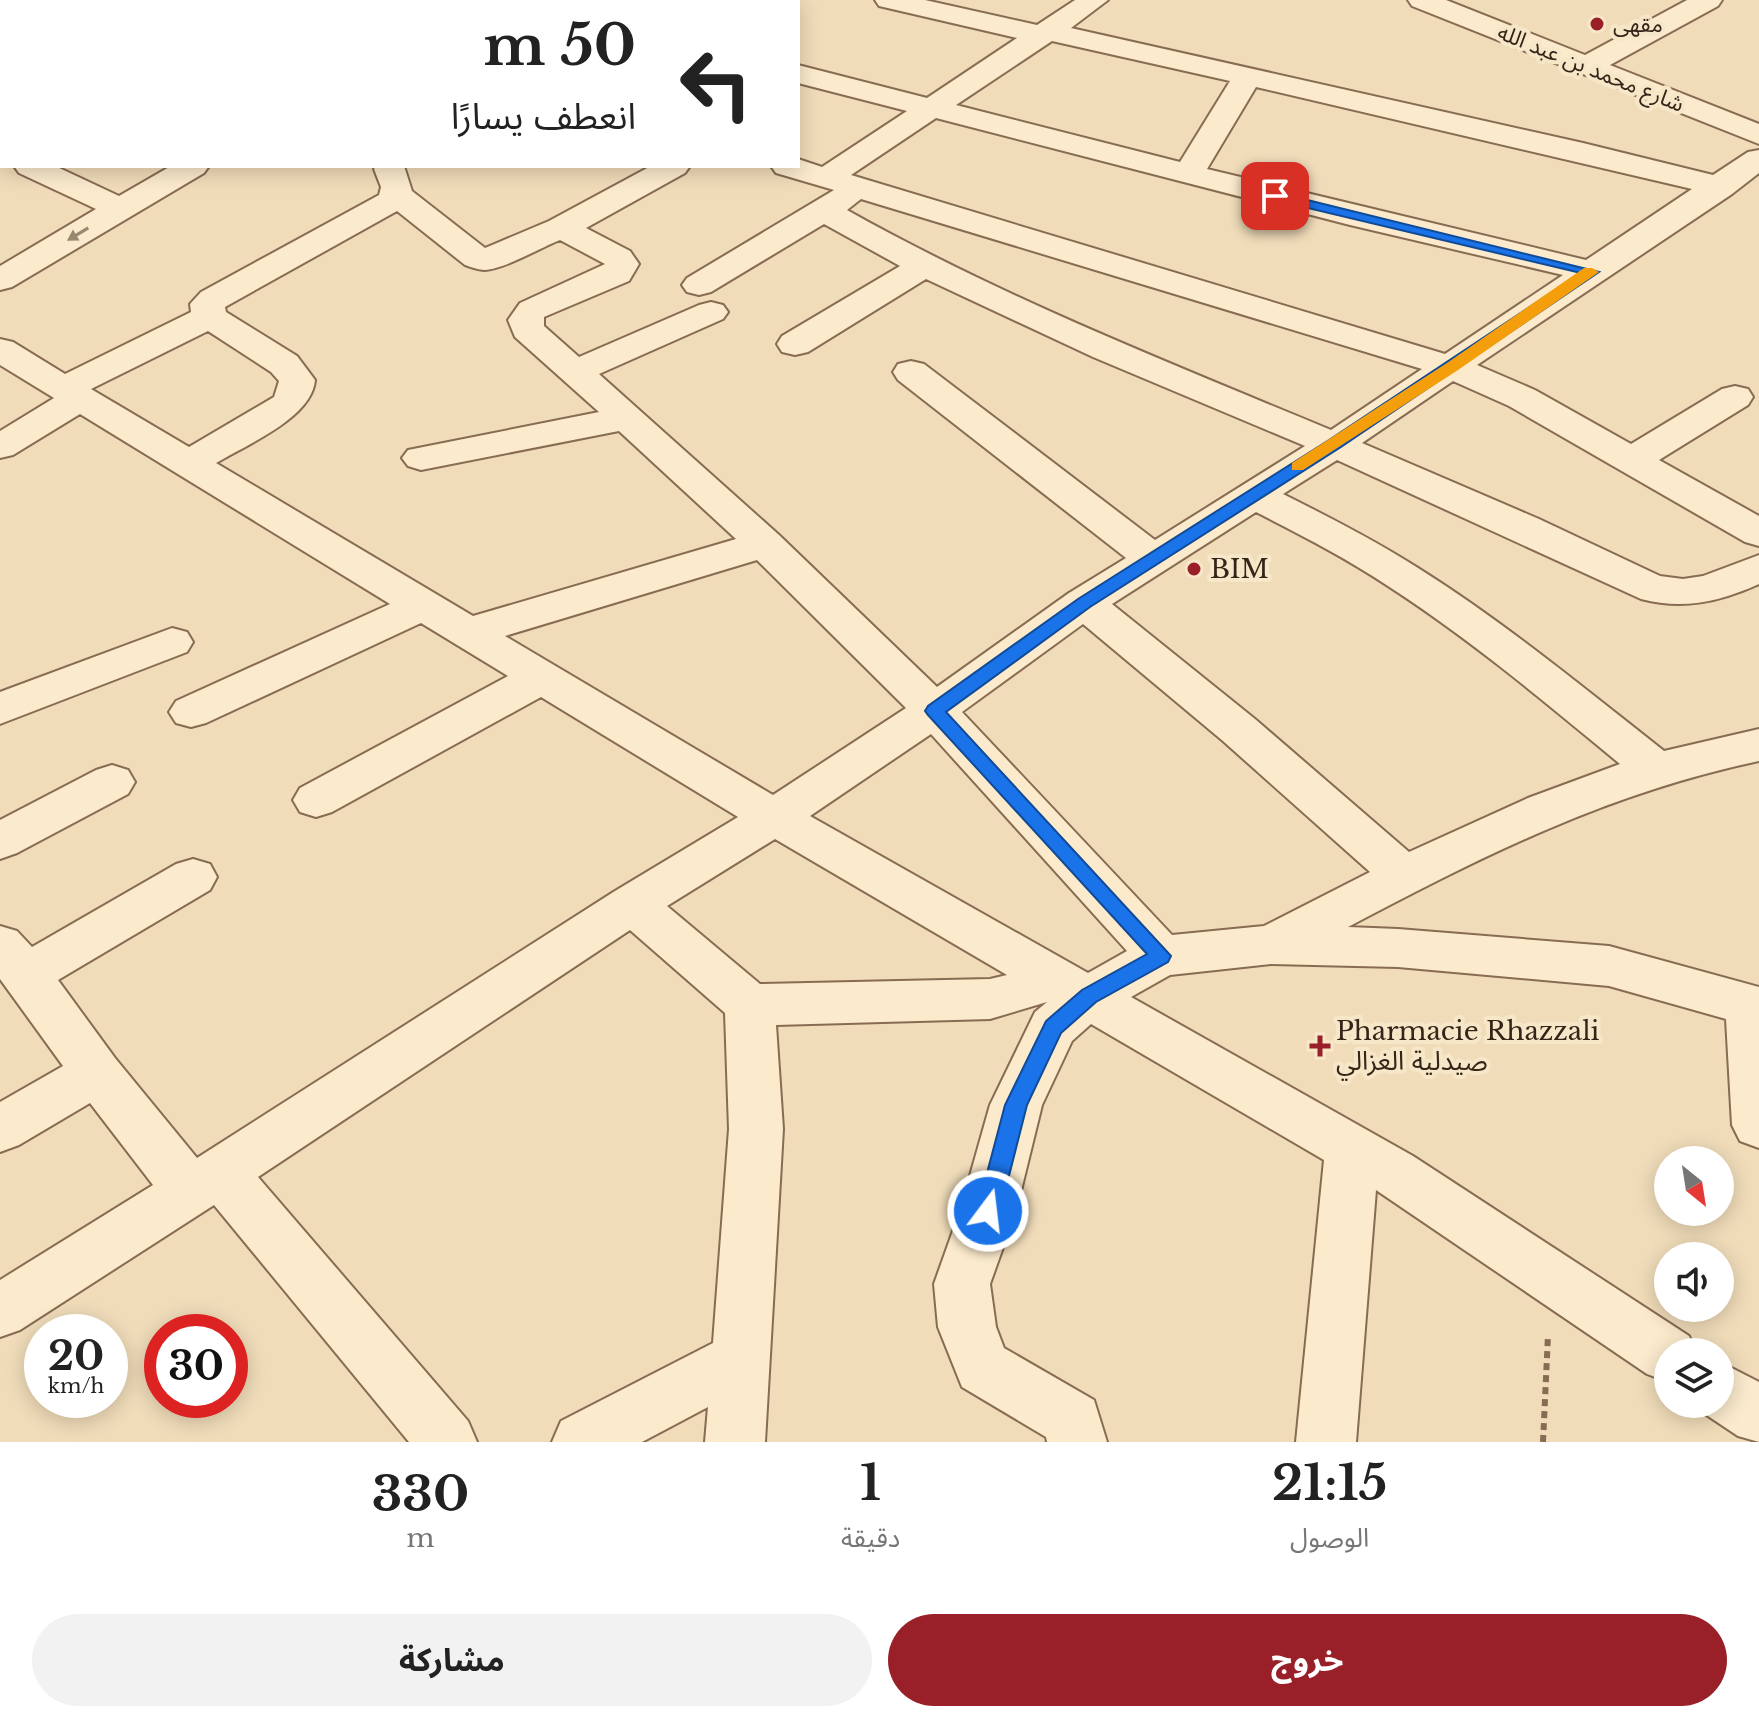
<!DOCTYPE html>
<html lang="ar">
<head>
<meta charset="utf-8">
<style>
	body { margin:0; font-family:"Libre Baskerville","Noto Sans Arabic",serif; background:#f2f2f2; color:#222; direction:rtl; height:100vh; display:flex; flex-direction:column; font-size:30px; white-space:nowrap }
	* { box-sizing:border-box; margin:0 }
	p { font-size:26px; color:#767676 }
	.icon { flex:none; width:44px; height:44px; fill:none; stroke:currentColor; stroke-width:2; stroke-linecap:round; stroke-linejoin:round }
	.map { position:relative; height:1442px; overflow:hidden; direction:ltr }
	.sheet { display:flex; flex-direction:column; background:#fff; flex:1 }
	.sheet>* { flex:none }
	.top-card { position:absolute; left:0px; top:0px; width:800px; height:168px; box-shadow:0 4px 20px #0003; direction:rtl; background:#fff; color:#222; overflow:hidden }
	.needle { width:52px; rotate:150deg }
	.fabs { position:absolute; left:1654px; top:1146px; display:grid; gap:16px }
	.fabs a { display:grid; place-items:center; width:80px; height:80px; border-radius:50%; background:#fff; box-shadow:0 4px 20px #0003; font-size:40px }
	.speed { position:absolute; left:24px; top:1314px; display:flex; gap:16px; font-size:40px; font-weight:700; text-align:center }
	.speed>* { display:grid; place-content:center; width:104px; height:104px; border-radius:50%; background:#fff; box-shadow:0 4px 20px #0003; line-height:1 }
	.speed small { font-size:20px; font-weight:400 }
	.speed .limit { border:12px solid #d22; background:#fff; color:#111 }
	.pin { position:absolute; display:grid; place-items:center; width:68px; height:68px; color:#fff; margin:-34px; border-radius:16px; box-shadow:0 4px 12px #0006 }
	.me { position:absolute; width:88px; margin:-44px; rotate:15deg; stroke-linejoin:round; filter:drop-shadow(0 0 6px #0008) }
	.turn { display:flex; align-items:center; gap:28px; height:168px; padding:0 32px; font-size:36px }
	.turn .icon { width:104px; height:104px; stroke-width:2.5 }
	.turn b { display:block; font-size:56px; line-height:68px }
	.eta { display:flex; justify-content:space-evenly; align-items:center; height:136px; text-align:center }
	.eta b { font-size:48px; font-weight:700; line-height:56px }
	.button { display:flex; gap:16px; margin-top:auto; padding:16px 32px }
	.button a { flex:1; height:92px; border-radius:48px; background:#992029; color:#fff; font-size:32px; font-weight:700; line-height:92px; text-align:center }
	.button a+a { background:#f2f2f2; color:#222 }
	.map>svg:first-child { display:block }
</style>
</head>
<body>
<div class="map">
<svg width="1759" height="1442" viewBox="0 0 1759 1442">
	<rect width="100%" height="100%" fill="#f0dcb9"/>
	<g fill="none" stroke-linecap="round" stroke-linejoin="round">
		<defs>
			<path id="minor" d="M158,0H191L193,2H160Z
				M489,0H523L525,2H491Z
				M875,0H925L1037,25L1075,0H1108L1071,28L1583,143L1713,175L1748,152L1759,150V173L1732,194L1477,365L1535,390L1631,444L1722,389L1735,386L1748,389L1753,397L1748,405L1659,460L1759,516V546L1745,542L1509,406L1453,381L1362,443L1539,519L1660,576L1683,579L1703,576L1759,555V584C1719,602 1683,610 1641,599L1337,460L1283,494C1329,517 1374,540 1418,568C1504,622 1584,688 1664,751L1759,729V761C1605,794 1485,855 1348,927L1398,929L1609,946L1759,987V1148L1740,1141L1732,1125L1726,1019L1609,986L1398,967L1271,964L1170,975L1131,997L1413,1156L1689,1336L1696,1352H1668V1382L1647,1374L1376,1190L1356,1442H1296L1324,1160L1091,1024L1072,1041L1042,1105L1016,1211L990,1284L996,1327L1004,1348L1094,1400L1107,1442H1047L1046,1437L962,1387L938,1327L934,1284L960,1211L990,1105L1035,1012L1047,1002L990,1019L776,1025L783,1129L765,1442H705L708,1407L642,1442H552L561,1421L713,1343L729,1129L725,1013L630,930L258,1177L468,1421L477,1442H409L214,1205L20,1330L0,1337V1280L153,1185L90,1103L19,1145L0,1152V1102L63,1066L0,979V926L17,931L32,947L176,864L193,859L210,864L217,877L210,890L58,980L115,1058L197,1158L615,891L738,817L541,697L332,812L316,817L300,812L293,800L300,788L508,676L421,623L206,723L191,727L176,723L169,712L176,701L390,604L80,414L13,455L0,458V431L54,398L0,365V339L13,342L65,374L191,312L190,304L201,292L379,195L381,187L374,169L376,166H404L412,191L485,248L549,221L651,166H690L685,173L586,228L630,251L639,264L629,281L544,317V326L579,357L699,305L711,302L723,305L728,312L723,319L599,374L779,535L937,687L1069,593L1126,558L898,380L893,372L898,364L911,361L924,364L1155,540L1305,446L1093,357L926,279L808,352L795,355L782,352L777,344L782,336L900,266L824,224L711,292L699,295L687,292L682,285L687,278L834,190L776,173L771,166H798V159L822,167L907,111L798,83V65L927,98L1017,38L879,6ZM1052,41L1230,81L1180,162L956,105ZM1256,87L1692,189L1586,260L1207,169ZM936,118L1350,225L1563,275L1445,354L851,175ZM861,199L1422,369L1331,430C1167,362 1002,297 847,210ZM397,211L465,265C471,267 479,270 485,270C504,269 540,248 560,240L605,264L520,303L508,320L515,337L599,412L408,450L402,458L408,466L421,470L619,431L736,539L473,616L216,463C246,445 312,418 315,380L297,356L226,312L225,307ZM208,331L271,372L279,381L274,397L189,447L91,389ZM1256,512C1301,535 1346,558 1388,586C1470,639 1545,702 1620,764L1528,798L1409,852L1255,719L1112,604ZM757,560L906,708L773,795L505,636ZM1083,624L1223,741L1370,872L1264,926L1172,935L962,712ZM931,734L1127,951L1088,973L810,816ZM775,839L1007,975L990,979L760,984L667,906Z
				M1408,0H1446L1585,55L1687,0H1722L1718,6L1610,65L1759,124V144L1412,6Z
				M0,22H2V39H0Z
				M0,143H2V162H0Z
				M14,166H55L119,196L171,166H209L204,173L12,287L0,290V266L96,209L19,173Z
				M172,628L187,632L193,642L187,652L0,724V692Z
				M112,765L128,770L135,782L128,794L17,853L0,859V820L96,770Z
				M1720,1362L1759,1382V1442L1738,1436L1699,1410L1696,1404H1720Z"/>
		</defs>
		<use href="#minor" stroke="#876b53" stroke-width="4"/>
		<path stroke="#876b53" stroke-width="6" stroke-dasharray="7 5" stroke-linecap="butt" d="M1543,1442L1548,1335"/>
		<use href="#minor" fill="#fbeacc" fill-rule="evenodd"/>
	</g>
	<defs><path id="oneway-solid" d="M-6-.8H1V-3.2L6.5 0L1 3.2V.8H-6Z" transform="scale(2)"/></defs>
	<use fill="#988872" href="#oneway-solid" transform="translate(78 234) rotate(149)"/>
	<path fill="#1a73e8" stroke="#114b97" stroke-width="2" d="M1275,192L1599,272L1341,447L1090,607L946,712L1171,956L1168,962L1096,1002L1061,1033L1027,1105L1000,1211L996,1218L988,1221L980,1218L977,1211L1005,1105L1046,1021L1082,990L1147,954L928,715L925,711L928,706L1078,599L1329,440L1581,273L1270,199V193Z"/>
	<path fill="#f59e0b" d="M1584,268H1592L1599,272L1458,370L1303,470H1292V463L1447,363Z"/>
	<g fill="#992029" stroke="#f7e7c9" stroke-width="3">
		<circle cx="1597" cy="24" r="8"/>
		<circle cx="1194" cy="569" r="8"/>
		<path d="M1316 1034h8v8h8v8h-8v8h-8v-8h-8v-8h8z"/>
	</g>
	<g text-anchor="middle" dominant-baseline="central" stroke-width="8" stroke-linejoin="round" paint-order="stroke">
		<g font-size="22" fill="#352519" stroke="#f7e7c9" text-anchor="start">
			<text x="1613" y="24">مقهى</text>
		</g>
		<g font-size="22" fill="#352519" stroke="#f7e7c9">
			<text transform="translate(1591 68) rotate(22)">شارع محمد بن عبد الله</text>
		</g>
		<g font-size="26" fill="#352519" stroke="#f7e7c9" text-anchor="start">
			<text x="1210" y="569">BIM</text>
			<text x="1336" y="1031">Pharmacie Rhazzali<tspan x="1336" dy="30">صيدلية الغزالي</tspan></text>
		</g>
	</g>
</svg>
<div class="fabs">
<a><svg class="needle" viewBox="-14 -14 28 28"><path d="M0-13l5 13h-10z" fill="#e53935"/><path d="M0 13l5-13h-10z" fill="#767676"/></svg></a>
<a><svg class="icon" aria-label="sound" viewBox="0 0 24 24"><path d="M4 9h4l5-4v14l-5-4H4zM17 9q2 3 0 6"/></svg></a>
<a><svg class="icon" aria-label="layers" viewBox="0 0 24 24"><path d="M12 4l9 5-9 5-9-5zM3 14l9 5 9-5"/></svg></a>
</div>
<div class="speed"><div>20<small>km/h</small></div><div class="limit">30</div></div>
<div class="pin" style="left:1275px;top:196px;background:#d93025"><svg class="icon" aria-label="arrive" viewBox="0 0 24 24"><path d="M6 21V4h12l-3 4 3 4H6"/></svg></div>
<svg class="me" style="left:988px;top:1211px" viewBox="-20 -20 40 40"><circle r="17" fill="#1a73e8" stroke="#fff" stroke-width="3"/><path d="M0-11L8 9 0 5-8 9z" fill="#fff"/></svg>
<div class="top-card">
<div class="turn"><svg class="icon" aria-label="left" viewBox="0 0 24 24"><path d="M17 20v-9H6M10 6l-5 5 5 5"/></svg><div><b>50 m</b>انعطف يسارًا</div></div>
</div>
</div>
<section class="sheet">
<div class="eta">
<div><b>21:15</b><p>الوصول</p></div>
<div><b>1</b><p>دقيقة</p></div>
<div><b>330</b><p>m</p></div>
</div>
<div class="button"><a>خروج</a><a>مشاركة</a></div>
</section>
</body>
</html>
